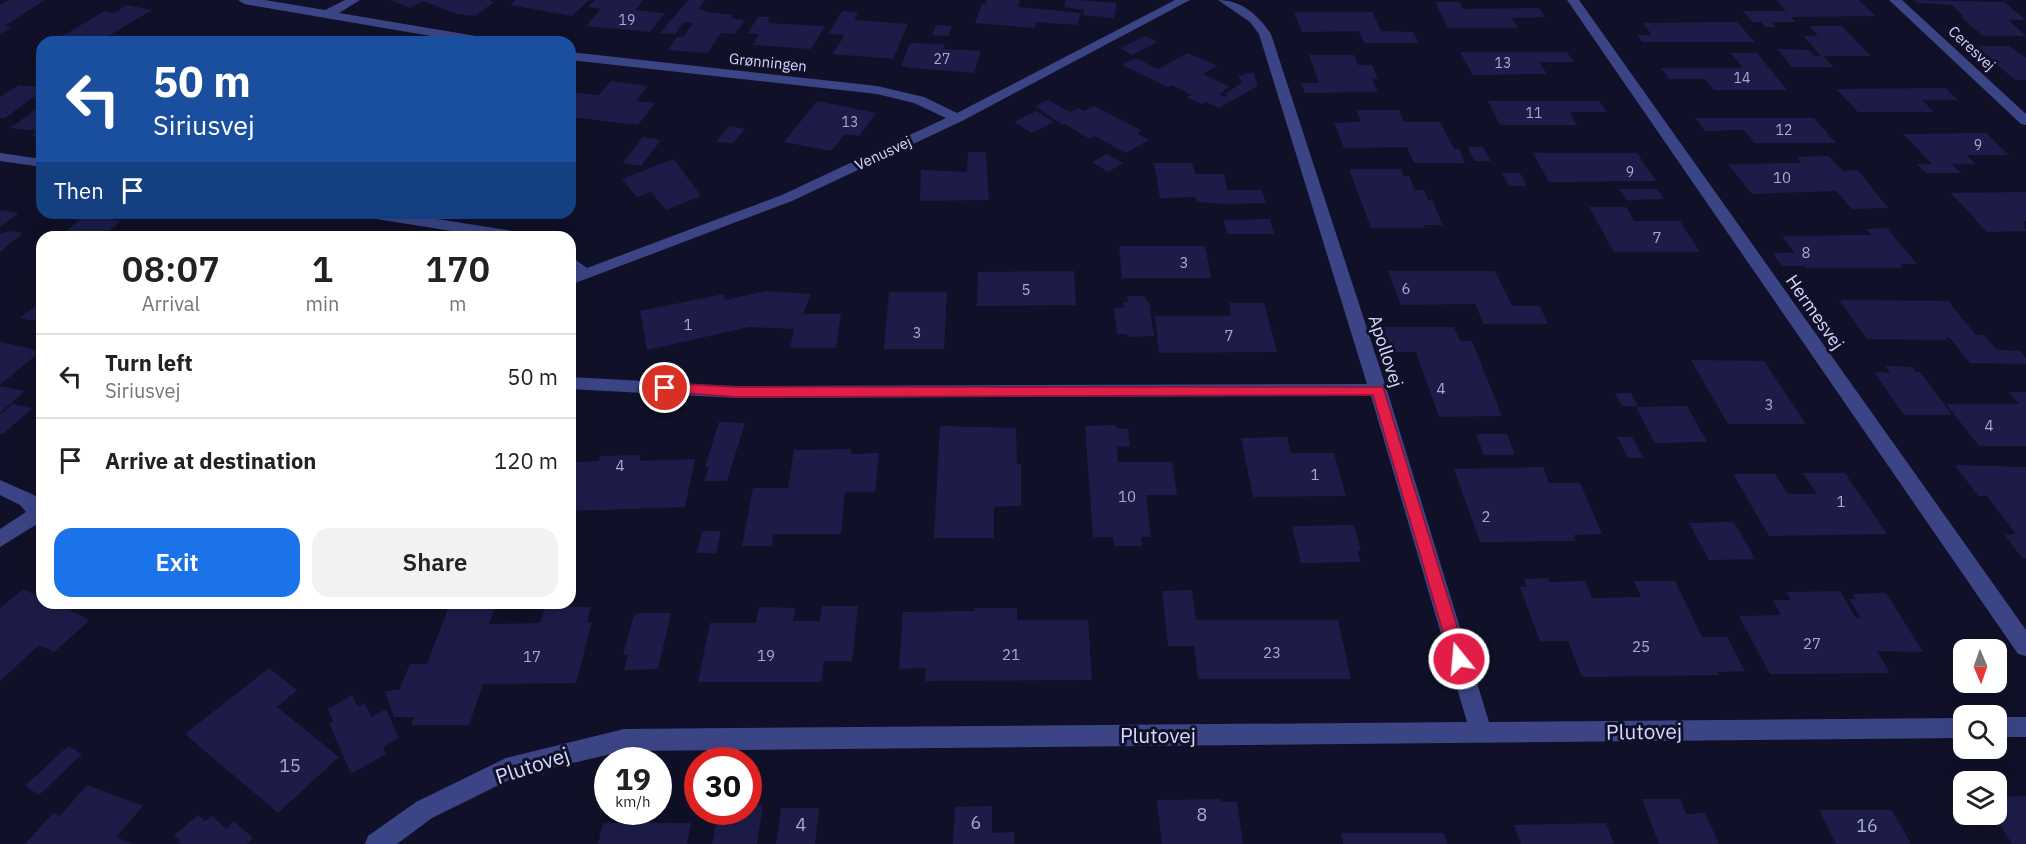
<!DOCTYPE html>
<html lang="en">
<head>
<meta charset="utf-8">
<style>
	body { margin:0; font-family:"IBM Plex Sans",sans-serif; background:#f2f2f2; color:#222; height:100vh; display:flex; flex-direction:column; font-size:22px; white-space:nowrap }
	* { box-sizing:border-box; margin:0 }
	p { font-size:20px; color:#767676 }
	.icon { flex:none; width:33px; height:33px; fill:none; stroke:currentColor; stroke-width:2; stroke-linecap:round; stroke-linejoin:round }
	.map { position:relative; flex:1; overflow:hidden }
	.details { position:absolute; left:36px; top:231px; width:540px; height:378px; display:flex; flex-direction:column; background:#fff; border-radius:18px; box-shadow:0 6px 24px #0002 }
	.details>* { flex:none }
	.guide { position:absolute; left:36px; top:36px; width:540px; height:183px; border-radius:18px; box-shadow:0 6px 24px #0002; background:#1a4fa0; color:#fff; overflow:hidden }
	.needle { width:39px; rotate:178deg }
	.tools { position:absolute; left:1953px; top:639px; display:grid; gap:12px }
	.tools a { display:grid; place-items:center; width:54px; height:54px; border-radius:12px; background:#fff; box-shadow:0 6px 24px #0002; font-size:30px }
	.speed { position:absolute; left:594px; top:747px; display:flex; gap:12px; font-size:30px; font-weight:700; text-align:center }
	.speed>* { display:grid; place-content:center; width:78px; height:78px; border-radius:50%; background:#fff; box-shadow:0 6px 24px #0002; line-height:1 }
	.speed small { font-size:15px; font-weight:400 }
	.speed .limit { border:9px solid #d22; background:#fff; color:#111 }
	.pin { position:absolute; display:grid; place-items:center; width:51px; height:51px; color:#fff; margin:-26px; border:3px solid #fff; border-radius:50%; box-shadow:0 2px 6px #0007 }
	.me { position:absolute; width:66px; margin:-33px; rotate:343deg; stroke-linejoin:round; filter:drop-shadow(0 0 4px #0008) }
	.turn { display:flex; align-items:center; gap:21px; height:126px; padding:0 18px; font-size:27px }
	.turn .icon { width:78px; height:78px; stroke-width:2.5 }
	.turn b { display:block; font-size:42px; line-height:51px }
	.then { display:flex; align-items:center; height:57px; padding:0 18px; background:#0003; gap:12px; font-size:22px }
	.eta { display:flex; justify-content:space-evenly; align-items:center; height:102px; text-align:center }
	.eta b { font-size:36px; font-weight:600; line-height:42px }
	.primary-button { display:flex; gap:12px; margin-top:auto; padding:12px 18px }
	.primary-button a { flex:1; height:69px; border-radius:18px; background:#1a73e8; color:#fff; font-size:24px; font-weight:600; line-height:69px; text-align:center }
	.primary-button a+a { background:#f2f2f2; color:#222 }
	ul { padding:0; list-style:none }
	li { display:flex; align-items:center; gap:18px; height:84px; padding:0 18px; border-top:2px solid #e0e0e0 }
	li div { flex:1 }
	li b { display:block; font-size:22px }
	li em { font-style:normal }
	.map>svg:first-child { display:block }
</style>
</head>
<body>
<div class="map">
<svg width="2026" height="844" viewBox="0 0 2026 844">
	<rect width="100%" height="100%" fill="#101028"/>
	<path fill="#1d1c49" d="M9,0H45L4,26L12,27L0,34V5Z
		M391,0H489L494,2L475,16L457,14L423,1L410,8Z
		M516,0H589L572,16L510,5Z
		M595,0H643L635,10L665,13L650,32L586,26L601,9L588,7Z
		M688,0H705L698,9L706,10L704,12L733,15L731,18L745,20L735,34L721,33L707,53L668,50L677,37H683L693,23L684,22L675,34L660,33Z
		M987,0H1020L1018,7L1081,13L1077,25L1036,22L1035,28L975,23L982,4H985Z
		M1066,0H1079L1117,3L1114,18L1083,15L1084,10L1064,7Z
		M1776,0H1858L1876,16L1791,17L1796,22H1772L1776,27H1765L1761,22H1753L1743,11H1786Z
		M1914,0L2004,2L2026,20H2008L2026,36H1983L1960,16H1964L1952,5L1917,3Z
		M1435,2H1460L1463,9L1539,8L1545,17L1512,18L1518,28H1448Z
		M127,5L152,10L102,40L104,42H52L105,11L114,13Z
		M842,11L858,12L854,20L908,24L893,59L832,54L845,35L828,34Z
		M1294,12H1372L1381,31L1413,32L1419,43H1364L1359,31L1302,32Z
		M758,17H770L767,23L825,26L811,49L753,45L759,34L748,33Z
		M1737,22L1755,42H1642L1637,35H1652L1643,23Z
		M936,25L952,26L948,36L932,35Z
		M1809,26H1842L1871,56H1823L1833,67H1792L1777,49L1809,50L1815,56H1821L1803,36H1818Z
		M1145,36L1157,42L1132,55L1120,48Z
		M910,43L945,44L943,49L981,51L974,73L912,68L901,66Z
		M1976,46H2009L2026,58V80H2015Z
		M1460,52H1567L1574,62H1539L1547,74L1473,75Z
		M1188,53L1217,66L1203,74L1230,87L1219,94L1225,97L1227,95L1224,94L1242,83L1238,76L1253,72L1258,86L1219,108L1206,102L1201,104L1187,97L1192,95L1172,85L1168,87L1122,65L1135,58L1158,69Z
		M1731,53H1757L1787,90H1714L1705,79H1669L1661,68H1743Z
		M1309,55H1354L1358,65H1372L1378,79H1372L1378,92L1305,93L1301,83H1319Z
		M611,81L648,86L636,101L655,103L638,125L570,117V92L599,95Z
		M19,85L42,88V91L5,118H0V97Z
		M1946,88L1958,100H1922L1934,112H1858L1836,89Z
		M1048,100L1070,112L1079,108L1084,111L1094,106L1142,131L1137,133L1149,140L1126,153L1095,136L1090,139L1065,124L1062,125L1035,106Z
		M817,101L876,113L859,136L845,134L831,151L784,142Z
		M1488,101H1599L1607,112H1570L1577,125H1500Z
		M42,105V138L31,136L38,131L10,128Z
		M1356,110H1399L1404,122H1440L1454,149H1459L1465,163H1414L1407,147L1344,148L1334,123L1361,122Z
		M1036,111L1054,122L1032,133L1014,122Z
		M1695,118H1814L1836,143H1754L1744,130L1705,131Z
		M729,126L745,129L733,143L716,142Z
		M1986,133L2009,155H1967L1976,164H1952L1961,173H1926L1917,164H1932L1903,134Z
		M643,137L661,140L641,166L623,163Z
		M1467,147H1483L1491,161H1475Z
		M968,152H986L989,200L920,201L921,170L967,172Z
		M1533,153H1637L1656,181L1549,182Z
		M1107,154L1123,163L1108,172L1092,162Z
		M1829,156L1843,171L1858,170L1888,208L1852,209L1836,191L1752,194L1728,164L1801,163L1796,157Z
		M674,159L701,196L666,210L651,192L637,197L622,179Z
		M1154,163H1192L1195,174H1224L1227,190H1262L1266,203L1226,204L1197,202L1196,197L1160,198Z
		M1349,169H1401L1404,176H1409L1415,190H1424L1428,200H1432L1443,225H1424L1425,228H1371Z
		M1502,173H1520L1527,186H1509Z
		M1619,189H1657L1664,199L1626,200Z
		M2026,192V221H2023L2026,231L1987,232L1951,193Z
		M1589,207H1626L1634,221H1680L1700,252H1614Z
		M0,210L19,213L0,227Z
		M85,215L121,221L102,237H59Z
		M1270,219L1274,234H1227L1224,220Z
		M1887,228L1917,264H1900L1903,268H1807L1805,266H1782L1772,253H1795L1782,236L1871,235L1866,229Z
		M9,231L23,233L0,252V234Z
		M1119,246H1205L1211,278H1122Z
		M1074,271L1076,305L977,306L978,272Z
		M1388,271H1495L1512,306H1540L1548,324H1484L1475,304L1401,305Z
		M766,291L811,294L803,314H841L836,348H790L794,329L749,327L647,350L640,311L724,294L725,300Z
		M889,292H947L944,349H884Z
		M1127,296H1145L1146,301H1149L1154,336L1127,337V334H1117L1114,308H1124L1123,302H1128Z
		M1839,300L1948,301L1976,335H1984L1997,350L2020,351L2026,358V364L1970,363L1949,337H1945L1948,340L1867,339Z
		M1229,303H1264L1277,352L1159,353L1155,316H1231Z
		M35,306L42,307V316L36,321L20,318Z
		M1380,327H1454L1460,341H1472L1502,416L1439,417L1416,352H1387Z
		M0,342L41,351L0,385Z
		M1691,360L1764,361L1806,424H1728Z
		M1885,366L1912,367L1916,372H1920L1952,415H1904L1874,372L1890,373Z
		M0,386L25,391L0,413Z
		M2009,392H2026V446H1979L1946,404H2019Z
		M1615,393H1631L1638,406H1622Z
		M13,404L33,408L3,434H0V415Z
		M1687,406L1707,442L1655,443L1636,407Z
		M719,422L745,423L727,481H704L709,467H705Z
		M1115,425L1116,428L1128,429L1130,446L1117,447L1118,462H1172L1177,495H1146L1151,537H1141L1142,546H1114L1113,537H1093L1085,426Z
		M940,426L1016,428L1017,464H1021V506L994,507V538H934Z
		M1476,434H1507L1515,455H1484Z
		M1287,437L1291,453H1334L1346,496L1253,497L1241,438Z
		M1617,437H1632L1644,458H1628Z
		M851,449V454L879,453L875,492H845L841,534H773L772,546H742L753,488H788L794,450Z
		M641,455L640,461L695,459L685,507L570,511V480L575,462L599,461L600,456Z
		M1955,465L2026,467V558H2022L2005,535L2016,534L1987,496H1978Z
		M1543,467L1549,483H1580L1602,534L1574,535L1576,541L1480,542L1454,469Z
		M1803,473H1845L1887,534L1769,536L1733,474H1775L1788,494H1817Z
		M1734,522L1755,559L1709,560L1689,523Z
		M1354,525L1361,551H1357L1361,562L1301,563L1292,526Z
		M702,531H721L716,553H697Z
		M1548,578L1549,582L1585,581L1592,598L1641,597L1634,581H1675L1702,637H1727L1745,671L1717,672L1719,675L1582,677L1568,641H1540L1520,587H1526L1524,579Z
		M23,589L42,598V603H54L90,620L54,652L39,645L0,681V608Z
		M1192,590L1196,620H1338L1351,679H1198L1194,646H1168L1162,591Z
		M1840,591L1856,618H1861L1849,599H1855L1853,594L1886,593L1923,652L1877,651L1890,673L1770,674L1739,616L1781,615L1773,600H1791L1786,592Z
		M450,603H496L489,624L540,623L545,607H591L587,622H592L576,683L483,684L469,725H411L414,717H394L385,691L399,690L410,664H427Z
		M822,606H858L852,661H824L821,682H698L710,623H756L759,607L795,608L793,621H820Z
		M975,608H1017V620H1088L1092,680L925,681L926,668L899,669L903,612L975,611Z
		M639,613H671L658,669L624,670L628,655H623L634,615Z
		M269,668L297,690L277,707L339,757L278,813L185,734Z
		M352,695L358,707L365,703L371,717L386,709L399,738L383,747L386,754L351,774L329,723L333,721L328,709Z
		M68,746L82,754L39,795L25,786Z
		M87,785L143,806L116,837L133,844H25L53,813L60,816Z
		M2026,796V844H2012L1994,814H1996V797Z
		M1221,799V802H1237L1243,844H1162L1157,800Z
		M1642,799H1680L1686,814L1705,813L1719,844H1659Z
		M748,805H763L757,844H712L718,812H748Z
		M992,806V833L1014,832V844H953L955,807Z
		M781,808H819L815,844H776Z
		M1819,810H1892L1911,844H1836Z
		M198,815L205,821L212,816L226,829L234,821L253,838L247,844H178L181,842L174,835Z
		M603,823H691L687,844H598Z
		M1606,823L1614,844H1521L1514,825Z
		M1341,833H1444L1447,844H1343Z"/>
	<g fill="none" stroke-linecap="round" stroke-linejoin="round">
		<path fill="#3b4586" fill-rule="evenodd" d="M238,0H265L325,10L345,0H360L339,13L488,38L494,42H466L244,4Z
			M1175,0H1190L962,121L792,201L570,285V274L573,273L570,270V256L587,268L782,195L946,118L914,103L877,94L570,60V52L877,86L924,97L957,113Z
			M1218,0C1242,0 1258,15 1271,34L1387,390L1489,722L1964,718V738L624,751L517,776L432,818L397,844H365L368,836L416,802L506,758L624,729L1467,722L1371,396L736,398L570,389V377L736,386L1367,384L1259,34L1250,22Z
			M1567,0H1579L2026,630V656L2018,654Z
			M1889,0H1902L2026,114V125L2021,124Z
			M0,153L42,159V167L0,161Z
			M363,213H399L519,232L527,237H489L370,218Z
			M0,480L34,495L42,503V521L0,547V529L26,512L20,505L0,495Z
			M1996,717H2026V737H1996Z"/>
	</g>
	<path fill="#e11d48" stroke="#92132f" stroke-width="1.5" d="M665,383L736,387H1383L1467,659L1464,664L1459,666L1453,664L1451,659L1373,395L736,397L660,391V385Z"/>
	<g text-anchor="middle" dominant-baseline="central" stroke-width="6" stroke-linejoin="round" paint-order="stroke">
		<g font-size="14" fill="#a8aad2">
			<text x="627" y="20">19</text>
			<text x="942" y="59">27</text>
			<text x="1503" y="63">13</text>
			<text x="1742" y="78">14</text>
			<text x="1534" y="113">11</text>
			<text x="850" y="122">13</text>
			<text x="1784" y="130">12</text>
			<text x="1978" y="145">9</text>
			<text x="1630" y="172">9</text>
		</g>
		<g font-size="15" fill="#d7d9ff" stroke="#101028">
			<text transform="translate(1972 48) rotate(43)">Ceresvej</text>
			<text transform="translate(768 62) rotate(6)">Grønningen</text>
			<text transform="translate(883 153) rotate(-25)">Venusvej</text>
		</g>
		<g font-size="15" fill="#a8aad2">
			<text x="1782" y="177">10</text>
			<text x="1657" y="237">7</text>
			<text x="1806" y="252">8</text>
			<text x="1184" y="262">3</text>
			<text x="1406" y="288">6</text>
			<text x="1026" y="289">5</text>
			<text x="688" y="324">1</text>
			<text x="917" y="332">3</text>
			<text x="1229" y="335">7</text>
			<text x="1441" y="388">4</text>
			<text x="1769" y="404">3</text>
			<text x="1989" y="425">4</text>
			<text x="620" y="465">4</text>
			<text x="1315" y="474">1</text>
			<text x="1127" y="496">10</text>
			<text x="1841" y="501">1</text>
			<text x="1486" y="516">2</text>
			<text x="1812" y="643">27</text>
			<text x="1641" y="646">25</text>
			<text x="1272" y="652">23</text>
			<text x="1011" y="654">21</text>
			<text x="766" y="655">19</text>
			<text x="532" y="656">17</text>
		</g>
		<g font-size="18" fill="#d7d9ff" stroke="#101028">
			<text transform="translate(1815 312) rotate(55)">Hermesvej</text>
			<text transform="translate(1386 351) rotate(72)">Apollovej</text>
		</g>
		<g font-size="18" fill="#a8aad2">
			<text x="290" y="765">15</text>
			<text x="1202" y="814">8</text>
			<text x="976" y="822">6</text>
			<text x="801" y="824">4</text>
			<text x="1867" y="825">16</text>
		</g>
		<g font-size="21" fill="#d7d9ff" stroke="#101028">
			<text transform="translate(1644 731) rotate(-1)">Plutovej</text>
			<text x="1158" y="735">Plutovej</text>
			<text transform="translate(532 765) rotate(-18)">Plutovej</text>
		</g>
	</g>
</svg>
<div class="tools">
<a><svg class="needle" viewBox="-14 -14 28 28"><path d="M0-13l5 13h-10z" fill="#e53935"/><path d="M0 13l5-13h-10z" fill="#767676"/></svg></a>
<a><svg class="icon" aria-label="search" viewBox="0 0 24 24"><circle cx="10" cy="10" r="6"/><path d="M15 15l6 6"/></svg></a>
<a><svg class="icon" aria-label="layers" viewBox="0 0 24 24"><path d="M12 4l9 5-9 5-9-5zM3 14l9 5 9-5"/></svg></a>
</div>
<div class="speed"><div>19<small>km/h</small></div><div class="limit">30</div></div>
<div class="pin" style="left:665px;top:388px;background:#d93025"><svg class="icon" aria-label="arrive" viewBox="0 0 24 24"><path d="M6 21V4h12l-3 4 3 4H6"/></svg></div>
<svg class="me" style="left:1459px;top:659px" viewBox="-20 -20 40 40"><circle r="17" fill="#e11d48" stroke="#fff" stroke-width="3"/><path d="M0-11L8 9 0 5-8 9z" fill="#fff"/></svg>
<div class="guide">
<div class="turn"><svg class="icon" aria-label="left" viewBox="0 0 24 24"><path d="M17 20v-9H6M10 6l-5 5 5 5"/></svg><div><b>50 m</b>Siriusvej</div></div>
<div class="then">Then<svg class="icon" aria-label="arrive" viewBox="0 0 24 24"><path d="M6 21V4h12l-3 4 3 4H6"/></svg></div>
</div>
<section class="details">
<div class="eta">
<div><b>08:07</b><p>Arrival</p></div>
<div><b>1</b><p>min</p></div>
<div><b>170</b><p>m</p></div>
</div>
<ul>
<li><svg class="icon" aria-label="left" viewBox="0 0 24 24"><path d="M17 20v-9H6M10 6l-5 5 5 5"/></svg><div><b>Turn left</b><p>Siriusvej</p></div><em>50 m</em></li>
<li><svg class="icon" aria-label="arrive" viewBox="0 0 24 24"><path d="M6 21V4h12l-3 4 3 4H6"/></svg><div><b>Arrive at destination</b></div><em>120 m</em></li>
</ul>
<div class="primary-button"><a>Exit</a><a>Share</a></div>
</section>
</div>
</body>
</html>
